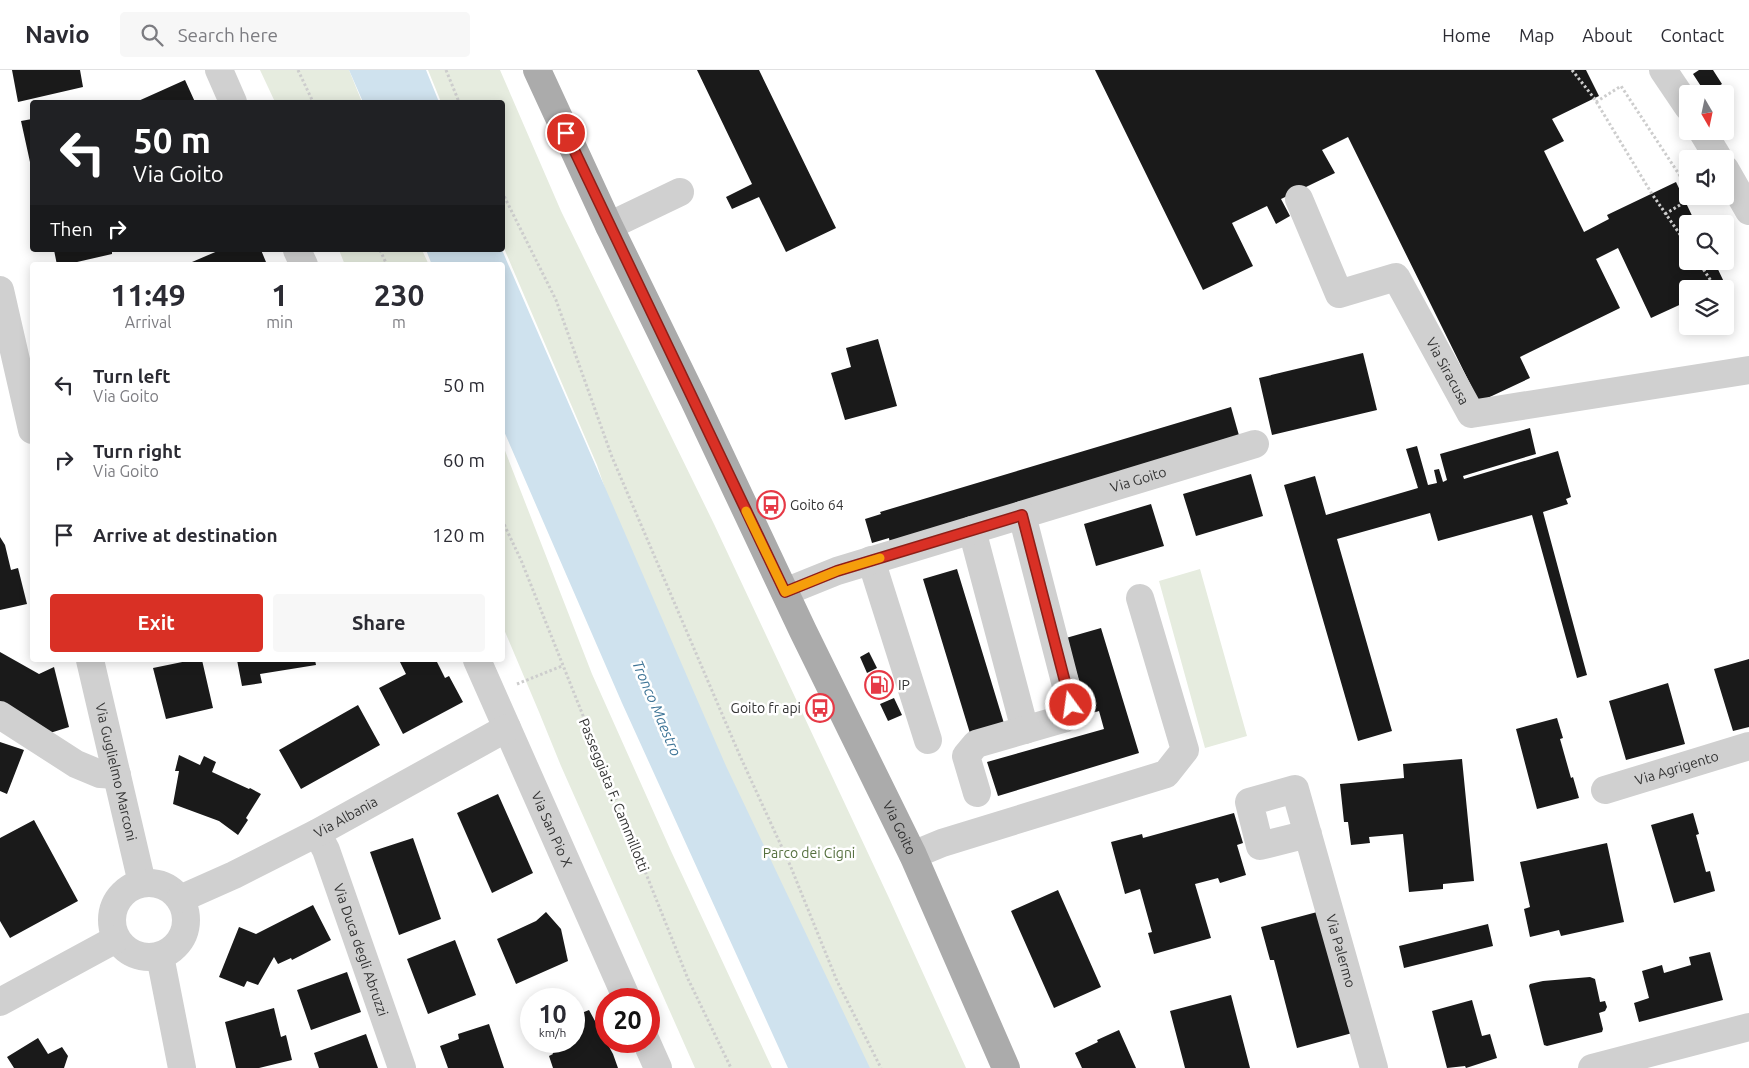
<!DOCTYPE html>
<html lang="en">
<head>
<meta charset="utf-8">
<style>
	body { margin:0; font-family:Ubuntu,sans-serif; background:#f7f7f7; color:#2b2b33; height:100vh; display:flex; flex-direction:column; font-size:19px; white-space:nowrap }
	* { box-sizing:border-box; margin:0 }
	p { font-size:16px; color:#7c7c81 }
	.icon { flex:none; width:28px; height:28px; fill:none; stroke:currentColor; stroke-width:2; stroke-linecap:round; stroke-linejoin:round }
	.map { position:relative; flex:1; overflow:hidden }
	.side { position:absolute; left:30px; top:192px; width:475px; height:400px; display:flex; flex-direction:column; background:#fff; border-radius:5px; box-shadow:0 2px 12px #0003 }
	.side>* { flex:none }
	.top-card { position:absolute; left:30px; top:30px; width:475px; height:152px; border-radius:5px; box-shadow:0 2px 12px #0003; background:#202124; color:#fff; overflow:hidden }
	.needle { width:32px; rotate:171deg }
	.tools { position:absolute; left:1679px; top:15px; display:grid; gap:10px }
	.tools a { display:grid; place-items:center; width:55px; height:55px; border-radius:5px; background:#fff; box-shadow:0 2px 12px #0003; font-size:25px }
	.speed { position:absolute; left:520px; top:918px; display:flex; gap:10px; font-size:25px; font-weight:700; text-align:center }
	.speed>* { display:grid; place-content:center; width:65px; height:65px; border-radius:50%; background:#fff; box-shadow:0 2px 12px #0003; line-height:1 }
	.speed small { font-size:12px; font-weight:400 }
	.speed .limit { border:8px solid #d22; background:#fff; color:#111 }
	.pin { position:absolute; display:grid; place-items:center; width:42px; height:42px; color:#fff; margin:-21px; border:2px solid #fff; border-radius:50%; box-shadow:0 1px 5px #0007 }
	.me { position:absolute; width:55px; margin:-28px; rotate:346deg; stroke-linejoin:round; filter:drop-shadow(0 0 4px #0008) }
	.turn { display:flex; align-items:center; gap:18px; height:105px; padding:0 20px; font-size:22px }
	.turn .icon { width:65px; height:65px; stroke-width:2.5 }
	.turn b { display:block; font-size:35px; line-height:42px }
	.then { display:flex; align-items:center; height:48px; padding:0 20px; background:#0003; gap:10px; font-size:19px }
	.eta { display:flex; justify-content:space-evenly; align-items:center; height:85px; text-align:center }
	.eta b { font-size:30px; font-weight:700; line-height:35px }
	.action { display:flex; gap:10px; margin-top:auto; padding:10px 20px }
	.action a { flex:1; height:58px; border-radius:5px; background:#d93025; color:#fff; font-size:20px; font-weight:700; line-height:58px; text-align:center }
	.action a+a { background:#f7f7f7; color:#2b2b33 }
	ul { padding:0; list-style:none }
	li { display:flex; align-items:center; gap:15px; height:75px; padding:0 20px }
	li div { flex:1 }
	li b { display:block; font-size:19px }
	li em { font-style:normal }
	header { display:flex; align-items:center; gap:30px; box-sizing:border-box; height:70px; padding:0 25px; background:#fff; border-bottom:1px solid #e1e1e2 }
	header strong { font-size:24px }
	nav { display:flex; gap:28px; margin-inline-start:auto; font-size:18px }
	.search { width:350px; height:45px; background:#f7f7f7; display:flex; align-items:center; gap:12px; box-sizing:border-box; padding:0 18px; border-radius:5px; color:#7c7c81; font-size:19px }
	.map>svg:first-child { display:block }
</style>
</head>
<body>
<header>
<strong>Navio</strong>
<div class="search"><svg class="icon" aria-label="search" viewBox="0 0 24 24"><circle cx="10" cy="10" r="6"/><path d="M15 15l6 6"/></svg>Search here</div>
<nav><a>Home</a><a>Map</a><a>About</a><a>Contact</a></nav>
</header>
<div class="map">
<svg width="1749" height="998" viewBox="0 0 1749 998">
	<rect width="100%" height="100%" fill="#fff"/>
	<path fill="#e6ecdf" d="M260,0H349L362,32H275Z
		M428,0H500L561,141L714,454L889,828L966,998H858L658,575L597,395L503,176L502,32H441Z
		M339,180H422L429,195H345Z
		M502,373L592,604L671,781L772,998H695L561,696L539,642L503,557Z
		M1200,499L1247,666L1205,678L1159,511Z"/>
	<path fill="#cfe2ee" d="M349,0H426L439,32H363Z
		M426,180H502L726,696L870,998H788L622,633L503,359L502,195H432Z"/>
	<path fill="#1a1a1a" d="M12,0H80L83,17L18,32Z
		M697,0H759L836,158L786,182L759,127L732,139L726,127L752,114Z
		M1095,0H1586L1599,26L1552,49L1564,71L1544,81L1584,162L1609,149L1607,145L1676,112L1696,154H1688V191H1714L1724,212L1711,219H1688V231L1651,248L1618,178L1596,189L1620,238L1520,287L1530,308L1479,332L1348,67L1322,80L1335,103L1281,129L1290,146L1276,154L1267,136L1232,153L1253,196L1203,220Z
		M1699,0H1713L1722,14L1706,24L1693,4Z
		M185,10L195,32H136Z
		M32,49V91L30,92L21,51Z
		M54,180H112V184L64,195H57Z
		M220,180H261L266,192L259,195H185Z
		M878,269L897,336L845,350L831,303L851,297L846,278Z
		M1363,283L1377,340L1272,365L1259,308Z
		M1231,337L1240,369L890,474L889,468L872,473L865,449L881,444L880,442Z
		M1530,358L1536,384L1463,406L1464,409L1558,381L1571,427L1566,429L1568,434L1543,442L1587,605L1577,608L1532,445L1438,471L1430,443L1337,469L1392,661L1358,671L1284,415L1315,406L1326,445L1418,418L1406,379L1417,376L1428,415L1437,413L1434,400L1439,399L1443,412L1447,410L1440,384Z
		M1251,404L1263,446L1196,466L1183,424Z
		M1151,434L1164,476L1096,496L1084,454Z
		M0,467L5,475L11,500L18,498L27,534L0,540Z
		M957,499L1006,660L972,670L923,509Z
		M1101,558L1139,683L998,726L987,692L1104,659L1099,641L1089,644L1066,568Z
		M0,582L39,604L54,597L69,657L50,663L0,632Z
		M869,582L877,598L867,603L860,587Z
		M1749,589V657L1733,661L1714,599Z
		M192,590H202L213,638L166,649L153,598Z
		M237,590H315L316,595L260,604L262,613L242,616Z
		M399,590H436L445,608L449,606L463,632L403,664L379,618L406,604Z
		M1668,613L1685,674L1626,690L1609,631Z
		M894,628L902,645L888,651L880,634Z
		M358,635L380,675L301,719L279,680Z
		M1557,648L1563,668L1560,669L1571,708L1573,707L1579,728L1537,739L1516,659Z
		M0,672L24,680L7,724L0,721Z
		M179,685L200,695L204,686L216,692L212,702L249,719L250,718L261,724L246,748L248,750L238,765L219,751L173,734L179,701H175Z
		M1462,689L1474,811L1443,814V819L1409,822L1403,764L1369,767L1370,773L1351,775L1348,752H1344L1340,714L1404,708L1403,694Z
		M498,724L533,803L492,823L457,743Z
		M1234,743L1243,773L1237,775L1246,805L1220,813L1218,808L1195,814L1211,868L1154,884L1148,863L1152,862L1140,819L1125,824L1111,772L1142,764L1143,768Z
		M1693,743L1699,764L1696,765L1706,802L1710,801L1715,821L1674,833L1651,755Z
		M34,750L78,831L10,868L0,851V768Z
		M413,768L441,849L399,865L370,782Z
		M1607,773L1624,852L1561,866L1559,860L1530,867L1524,839L1530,837L1520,792Z
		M1058,820L1101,917L1054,938L1011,841Z
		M313,835L331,870L292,890L291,888L278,894L274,887L258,915L247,911L244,917L219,907L239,857L256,864Z
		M1321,841L1356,962L1297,978L1274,890H1270L1261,857Z
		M546,842L561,859L568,891L516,914L497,869L536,851Z
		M1488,854L1493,876L1404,898L1399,876Z
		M455,870L476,925L428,944L407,889Z
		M1710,882L1723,930L1639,952L1634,933L1649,928L1642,901L1662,895L1664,903L1691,895L1689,887Z
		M347,902L361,942L311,960L297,920Z
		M1590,907L1595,909L1600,932L1605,931L1607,937L1605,941L1599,943L1603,959L1602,962L1547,976L1544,975L1529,916L1530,914L1543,911Z
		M1231,925L1250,998H1185L1170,941Z
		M1472,930L1482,966L1490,964L1497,988L1466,998L1465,996L1447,998L1432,941Z
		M274,938L281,967L286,965L292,990L259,998H236L225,952Z
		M589,940L613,984L618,998H553L549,986L553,984L547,971H574V946Z
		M489,954L504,998H448L440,976L459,969L458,964Z
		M1119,960L1136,998H1082L1075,983L1098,972L1097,970Z
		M366,964L378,998H319L314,983Z
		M38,968L48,984L62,977L68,986L64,998H14L7,987Z"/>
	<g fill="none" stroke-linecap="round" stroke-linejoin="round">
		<path stroke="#cdcdcd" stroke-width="3" stroke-dasharray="2.5 2.5" stroke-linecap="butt" d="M298,0L313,32
			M446,0L459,32
			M1572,0L1594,28L1652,124L1688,176
			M1596,32L1621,16L1688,118
			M502,122L556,230L612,387L740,686L790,795L837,911L881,998
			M1665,144L1695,126
			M380,180L387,195
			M1698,191L1715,217
			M502,450L521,490L688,909L731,998
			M517,614L562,596"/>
		<g stroke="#d0d0d0" stroke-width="28">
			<path d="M219,0L233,32"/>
			<path d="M1663,0L1688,37"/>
			<path d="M1702,61L1719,89"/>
			<path d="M1725,99L1749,141"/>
			<path id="s1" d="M1299,129L1339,224L1396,207L1471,344L1749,300"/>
			<path d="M609,156L680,122"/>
			<path d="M297,180L304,195"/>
			<path d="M0,220L32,360"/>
			<path d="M972,460L1025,660"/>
			<path d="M871,490L928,670"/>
			<path id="s2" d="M785,522L837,501L1255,374"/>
			<path id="s3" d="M90,590L142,813"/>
			<path id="s4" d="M477,590L627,929"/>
			<path d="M0,645L76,694L100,704L117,705"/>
			<path id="s5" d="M1605,720L1749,676"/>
			<path d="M977,723L966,686L976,674L1066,648L1071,635L1022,445"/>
			<path id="s6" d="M317,763L326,780L402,998"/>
			<path id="s7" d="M1308,764L1260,776L1249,732L1295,719L1374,998"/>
			<path d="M913,785L942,773L1166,704L1185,680L1140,528"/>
			<circle cx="149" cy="850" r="37"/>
			<path id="s8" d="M180,829L234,805L317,763L507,658"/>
			<path d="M160,886L182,998"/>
			<path d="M0,932L116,869"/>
			<path d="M646,971L658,998"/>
			<path d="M1592,998L1749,957"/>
		</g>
		<path stroke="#ababab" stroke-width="28" id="s9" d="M537,0L609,156L694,330L803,561L913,785L1006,998"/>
	</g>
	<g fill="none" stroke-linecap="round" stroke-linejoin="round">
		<defs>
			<path id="route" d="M566,63L785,522L837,501L1022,445L1071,635"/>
		</defs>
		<use href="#route" stroke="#8d1f18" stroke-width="12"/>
		<use href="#route" stroke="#d93025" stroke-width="9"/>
		<path stroke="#f59e0b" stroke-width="9" d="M746,441L785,522L837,501L880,488"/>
	</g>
	<defs>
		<symbol id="bus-ring" viewBox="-11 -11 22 22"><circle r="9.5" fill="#fff" stroke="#e63946" stroke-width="1.5"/><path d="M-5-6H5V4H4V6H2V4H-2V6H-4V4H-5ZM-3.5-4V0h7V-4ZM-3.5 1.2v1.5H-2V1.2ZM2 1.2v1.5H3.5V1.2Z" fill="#e63946"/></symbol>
		<symbol id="fuel-ring" viewBox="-11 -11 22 22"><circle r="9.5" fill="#fff" stroke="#e63946" stroke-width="1.5"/><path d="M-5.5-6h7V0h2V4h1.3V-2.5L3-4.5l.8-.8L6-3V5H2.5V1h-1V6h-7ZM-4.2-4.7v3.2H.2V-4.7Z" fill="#e63946"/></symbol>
	</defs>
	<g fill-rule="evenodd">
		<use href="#bus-ring" x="755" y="419" width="32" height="32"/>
		<use href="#fuel-ring" x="863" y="599" width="32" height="32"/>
		<use href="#bus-ring" x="804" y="622" width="32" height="32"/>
	</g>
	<g text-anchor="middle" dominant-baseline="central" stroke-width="5" stroke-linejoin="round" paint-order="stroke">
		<g font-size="14" fill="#333" stroke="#fff">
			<text stroke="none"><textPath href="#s1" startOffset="270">Via Siracusa</textPath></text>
			<text stroke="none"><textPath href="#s2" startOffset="371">Via Goito</textPath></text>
			<text stroke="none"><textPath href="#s5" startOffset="75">Via Agrigento</textPath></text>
			<text stroke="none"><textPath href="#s3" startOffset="115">Via Guglielmo Marconi</textPath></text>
			<text transform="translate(614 725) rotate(68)">Passeggiata F. Cammillotti</text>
			<text stroke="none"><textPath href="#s8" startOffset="185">Via Albania</textPath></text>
			<text stroke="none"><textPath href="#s9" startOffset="840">Via Goito</textPath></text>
			<text stroke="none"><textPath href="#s4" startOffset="185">Via San Pio X</textPath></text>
			<text stroke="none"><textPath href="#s6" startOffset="125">Via Duca degli Abruzzi</textPath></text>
			<text stroke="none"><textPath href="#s7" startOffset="311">Via Palermo</textPath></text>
		</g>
		<g font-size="14" fill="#333" stroke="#fff" text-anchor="start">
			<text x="790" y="435">Goito 64</text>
			<text x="898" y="615">IP</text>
			<text x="801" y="638" text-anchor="end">Goito fr api</text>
		</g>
		<g font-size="14" fill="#56703f" stroke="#fff">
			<text x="809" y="783">Parco dei Cigni</text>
		</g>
		<g font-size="15" font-style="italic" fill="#3f7597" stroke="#fff">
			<text transform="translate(657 638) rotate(67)">Tronco Maestro</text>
		</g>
	</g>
</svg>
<div class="tools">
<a><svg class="needle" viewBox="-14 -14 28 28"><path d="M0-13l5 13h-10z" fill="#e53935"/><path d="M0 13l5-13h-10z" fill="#7c7c81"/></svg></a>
<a><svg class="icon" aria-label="sound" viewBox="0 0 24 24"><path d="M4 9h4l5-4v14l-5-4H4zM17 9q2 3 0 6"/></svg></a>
<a><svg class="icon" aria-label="search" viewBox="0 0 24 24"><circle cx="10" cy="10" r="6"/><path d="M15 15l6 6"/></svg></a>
<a><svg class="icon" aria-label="layers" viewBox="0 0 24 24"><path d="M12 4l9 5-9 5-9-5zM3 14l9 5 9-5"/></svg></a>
</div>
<div class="speed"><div>10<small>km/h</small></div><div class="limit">20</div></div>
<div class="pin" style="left:566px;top:63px;background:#d93025"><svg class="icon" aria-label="arrive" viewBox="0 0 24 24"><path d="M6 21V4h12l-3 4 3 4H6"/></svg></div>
<svg class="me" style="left:1071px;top:635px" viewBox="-20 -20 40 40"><circle r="17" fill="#d93025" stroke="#fff" stroke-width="3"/><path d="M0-11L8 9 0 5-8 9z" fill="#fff"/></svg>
<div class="top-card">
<div class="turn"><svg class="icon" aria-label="left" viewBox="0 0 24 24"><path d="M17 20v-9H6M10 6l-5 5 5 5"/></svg><div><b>50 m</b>Via Goito</div></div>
<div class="then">Then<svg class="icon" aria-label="right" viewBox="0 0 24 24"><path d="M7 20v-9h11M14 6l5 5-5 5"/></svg></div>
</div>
<section class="side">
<div class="eta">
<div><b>11:49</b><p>Arrival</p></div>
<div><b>1</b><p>min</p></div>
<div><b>230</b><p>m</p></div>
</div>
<ul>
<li><svg class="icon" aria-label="left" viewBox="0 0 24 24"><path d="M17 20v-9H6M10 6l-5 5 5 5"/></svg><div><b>Turn left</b><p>Via Goito</p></div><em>50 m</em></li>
<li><svg class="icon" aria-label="right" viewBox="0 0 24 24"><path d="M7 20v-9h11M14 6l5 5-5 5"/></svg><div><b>Turn right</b><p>Via Goito</p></div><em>60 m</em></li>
<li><svg class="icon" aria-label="arrive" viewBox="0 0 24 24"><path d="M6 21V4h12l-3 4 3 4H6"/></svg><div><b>Arrive at destination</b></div><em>120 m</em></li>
</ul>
<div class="action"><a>Exit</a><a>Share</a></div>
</section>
</div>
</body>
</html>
